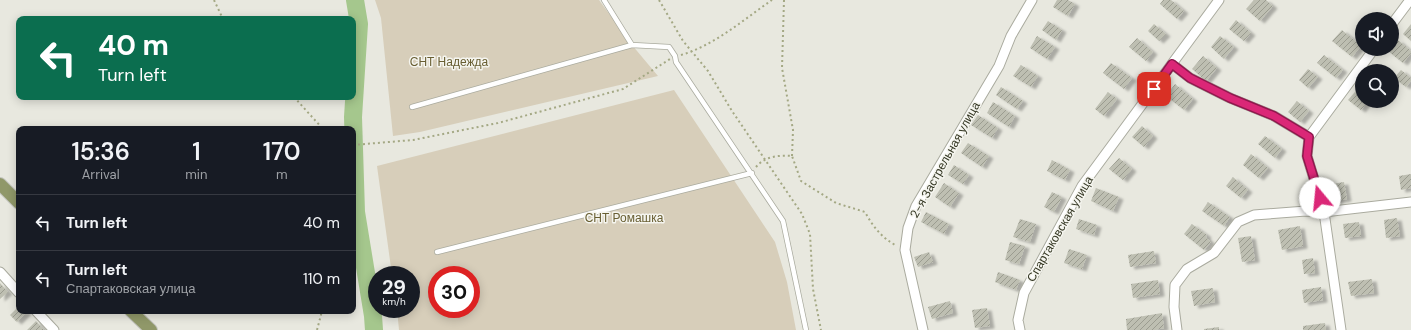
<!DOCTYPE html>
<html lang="en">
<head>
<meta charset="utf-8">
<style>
	body { margin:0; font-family:"DM Sans",sans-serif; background:#20242c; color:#f1f3f6; height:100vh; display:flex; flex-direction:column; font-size:15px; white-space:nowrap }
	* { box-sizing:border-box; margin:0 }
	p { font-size:13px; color:#9ea1a6 }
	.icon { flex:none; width:22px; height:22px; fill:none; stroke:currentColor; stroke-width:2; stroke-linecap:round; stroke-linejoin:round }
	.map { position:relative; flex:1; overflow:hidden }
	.sheet { position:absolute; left:16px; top:126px; width:340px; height:188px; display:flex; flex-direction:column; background:#171b24; border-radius:8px; box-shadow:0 2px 10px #0003 }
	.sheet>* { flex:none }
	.banner { position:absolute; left:16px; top:16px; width:340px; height:84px; border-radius:8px; box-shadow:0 2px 10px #0003; background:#0b6e4f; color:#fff; overflow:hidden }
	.buttons { position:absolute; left:1355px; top:12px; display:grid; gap:8px }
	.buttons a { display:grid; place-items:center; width:44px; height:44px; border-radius:50%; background:#171b24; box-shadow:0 2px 10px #0003; font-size:20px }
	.speed { position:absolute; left:368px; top:266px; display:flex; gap:8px; font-size:20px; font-weight:700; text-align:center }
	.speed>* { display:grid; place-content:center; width:52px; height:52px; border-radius:50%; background:#171b24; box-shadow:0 2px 10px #0003; line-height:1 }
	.speed small { font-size:10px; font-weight:400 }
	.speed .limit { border:6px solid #d22; background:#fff; color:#111 }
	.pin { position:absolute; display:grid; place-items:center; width:34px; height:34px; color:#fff; margin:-17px; border-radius:8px; box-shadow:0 2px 6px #0006 }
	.me { position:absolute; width:44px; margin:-22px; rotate:343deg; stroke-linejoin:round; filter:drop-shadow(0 0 3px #0008) }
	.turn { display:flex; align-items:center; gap:14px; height:84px; padding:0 16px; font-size:18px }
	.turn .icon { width:52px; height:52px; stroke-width:2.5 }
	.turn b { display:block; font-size:28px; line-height:34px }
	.eta { display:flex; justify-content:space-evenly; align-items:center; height:68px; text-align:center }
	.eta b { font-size:24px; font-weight:600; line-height:28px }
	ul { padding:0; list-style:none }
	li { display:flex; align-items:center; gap:12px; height:56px; padding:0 16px; border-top:1px solid #363941 }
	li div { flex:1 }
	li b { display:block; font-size:15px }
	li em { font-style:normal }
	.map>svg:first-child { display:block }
</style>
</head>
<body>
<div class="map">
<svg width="1411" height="330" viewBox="0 0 1411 330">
	<defs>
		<pattern id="building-hatch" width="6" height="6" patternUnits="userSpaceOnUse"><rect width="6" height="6" fill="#bebfb2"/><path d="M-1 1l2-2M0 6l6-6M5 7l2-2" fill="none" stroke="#9b9c90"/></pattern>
		<filter id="shadow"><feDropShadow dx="4.5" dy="2.5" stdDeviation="1" flood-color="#0004"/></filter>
	</defs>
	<rect width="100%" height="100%" fill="#e8e8df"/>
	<path fill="#d7ceba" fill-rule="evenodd" d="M375,0H599L632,45L658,76L420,132L393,136L381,18Z
		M674,90L775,242L787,282L796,330H399L397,309H411V275H392L377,166ZM437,275H471V309H437Z"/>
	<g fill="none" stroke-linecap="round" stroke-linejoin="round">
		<path stroke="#a5c78d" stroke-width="18" d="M355,0L359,24L353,117L356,212L373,316L374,330"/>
	</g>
	<path fill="url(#building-hatch)" filter="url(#shadow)" d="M1057,0H1068L1075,4L1068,16L1053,7Z
		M1163,0H1171L1184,11L1177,19L1160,4Z
		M1254,0H1266L1273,6L1260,21L1246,9Z
		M1236,20L1251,33L1244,41L1229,29Z
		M1048,21L1062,30L1056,40L1042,30Z
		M1362,21V32L1357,28Z
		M1154,24L1166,34L1159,41L1148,31Z
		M1411,24V41L1403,34Z
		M1342,30L1361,46L1352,57L1332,41Z
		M1037,36L1055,47L1047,59L1030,48Z
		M1220,36L1234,47L1224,59L1211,47Z
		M1137,38L1153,52L1146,61L1129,47Z
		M1398,40L1411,51V53L1403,63L1388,51L1392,49V47Z
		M1324,55L1343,70L1336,78L1317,63Z
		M1203,56L1217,68L1206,81L1192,69Z
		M1111,63L1132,78L1124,89L1103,73Z
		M1021,65L1038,76L1031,87L1013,76Z
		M1308,69L1318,77L1308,88L1299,80Z
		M1401,70L1411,78V81L1406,87L1394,78Z
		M1175,84L1193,99L1184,110L1166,96Z
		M1360,86L1362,88V101H1368L1361,110L1348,100Z
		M1001,87L1023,101L1017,109L996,95Z
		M1108,92L1117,99L1104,116L1095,109Z
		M1297,101L1309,111L1300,122L1288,112Z
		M993,102L1015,116L1009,127L987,113Z
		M978,115L998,128L992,138L971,125Z
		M1142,126L1153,136L1144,147L1132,137Z
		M1265,136L1282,149L1275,158L1258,144Z
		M968,143L989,156L982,167L961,153Z
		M1251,154L1268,168L1259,178L1243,165Z
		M1119,158L1132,169L1123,180L1109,169Z
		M1052,160L1070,170L1065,180L1047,171Z
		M954,165L969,175L963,184L948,175Z
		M1411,174V188L1401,190L1399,176Z
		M1233,177L1248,190L1241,198L1226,186Z
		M1344,182L1347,199L1335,201L1332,184Z
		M944,183L959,193L950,207L935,197Z
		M1096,188L1119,197L1113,211L1091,201Z
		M1052,192L1062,197L1054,212L1044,207Z
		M1208,202L1230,217L1224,226L1202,211Z
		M926,212L949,224L944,234L921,222Z
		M1397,218L1400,236L1386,238L1384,220Z
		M1020,219L1036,224L1030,242L1013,237Z
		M1079,219L1097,225L1094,235L1076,229Z
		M1359,222L1361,236L1345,238L1343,224Z
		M1192,224L1207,235L1206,237L1211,242L1204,250L1184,234Z
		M1300,226L1303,246L1282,250L1278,230Z
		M1251,236L1255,260L1242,262L1238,238Z
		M1010,242L1025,246L1019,264L1005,260Z
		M1069,249L1087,255L1082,269L1064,263Z
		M1154,251L1156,263L1130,267L1128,255Z
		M929,252L933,262L918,267L914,257Z
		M1313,258L1315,273L1304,274L1302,260Z
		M998,272L1020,280L1016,290L995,282Z
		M1372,279L1374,293L1351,296L1348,282Z
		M1158,280L1160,294L1133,298L1131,284Z
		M0,283L8,292L0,299Z
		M1321,287L1323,300L1304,303L1302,290Z
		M1213,288L1215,302L1194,306L1191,291Z
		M950,301L953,313L932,319L928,307Z
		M19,306V311H26L27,312L17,322L10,315Z
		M987,308L990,326L975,328L972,310Z
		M1162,313L1164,328L1155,330H1127L1126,319Z
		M36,321L44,330H27Z
		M1325,323L1326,330H1303V326Z
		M1219,327V330H1204V329Z"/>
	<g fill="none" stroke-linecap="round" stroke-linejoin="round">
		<defs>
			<path id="service" d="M604,0L632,45L669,47L675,56L676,62L783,221L806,330
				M412,107L632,45
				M437,252L752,173"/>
			<path id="minor" d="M1392,24L1410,0
				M1172,64L1190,78L1230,98L1274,116L1309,137
				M0,272L19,293
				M36,311L54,330
				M923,330L905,250L908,228L916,206L999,66L1011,36L1032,0
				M1020,330L1018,320L1024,293L1082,186L1219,0
				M1177,330L1174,307L1175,285L1187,269L1214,253L1238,222L1254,215L1306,211L1324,212L1411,202
				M1341,330L1324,212L1307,156L1309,137L1374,49"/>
			<path id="primary" d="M0,184L19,203
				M131,311L151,330"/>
		</defs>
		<use href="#service" stroke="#aaab9f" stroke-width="6"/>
		<use href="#minor" stroke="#aaab9f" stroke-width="11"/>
		<use href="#primary" stroke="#c2c3bd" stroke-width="14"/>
		<path stroke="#a4a884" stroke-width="2" stroke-dasharray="2 3" stroke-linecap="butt" d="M214,0L223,19
			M659,0L683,41L708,71L732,111L802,214L810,234L813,289L821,330
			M784,0L782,68L793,130L792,156
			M681,55C715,45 743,20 772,0
			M294,97L323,129
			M353,145L413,140L498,123L623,89L670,59
			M756,167C765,156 779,155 792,156L801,181L836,203L865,212C873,227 882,238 897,246
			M317,330L322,311"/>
		<use href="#service" stroke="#fff" stroke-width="4.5"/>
		<use href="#minor" stroke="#fff" stroke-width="9"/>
		<use href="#primary" stroke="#909869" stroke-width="12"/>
	</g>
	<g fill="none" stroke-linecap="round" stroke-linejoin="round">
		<defs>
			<path id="route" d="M1154,89L1172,64L1190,78L1230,98L1274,116L1309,137L1307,156L1320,198"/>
		</defs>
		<use href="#route" stroke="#8e194d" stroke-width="10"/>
		<use href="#route" stroke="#db2777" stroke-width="7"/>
	</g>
	<g text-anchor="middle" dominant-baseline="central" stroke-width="3" stroke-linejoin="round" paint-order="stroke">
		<g font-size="12" fill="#685e32" stroke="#f5f5ef">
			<text x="449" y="62">СНТ Надежда</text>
			<text x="624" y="218">СНТ Ромашка</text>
		</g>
		<g font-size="12" fill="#333622" stroke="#f5f5ef">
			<text transform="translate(945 160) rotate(-61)">2-я Застрельная улица</text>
			<text transform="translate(1060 229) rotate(-60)">Спартаковская улица</text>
		</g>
	</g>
</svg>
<div class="buttons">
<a><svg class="icon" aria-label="sound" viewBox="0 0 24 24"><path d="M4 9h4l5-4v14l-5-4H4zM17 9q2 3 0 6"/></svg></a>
<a><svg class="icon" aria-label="search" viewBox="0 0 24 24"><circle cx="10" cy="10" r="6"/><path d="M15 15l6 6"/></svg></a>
</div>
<div class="speed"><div>29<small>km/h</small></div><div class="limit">30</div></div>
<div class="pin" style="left:1154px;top:89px;background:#d93025"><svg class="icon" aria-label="arrive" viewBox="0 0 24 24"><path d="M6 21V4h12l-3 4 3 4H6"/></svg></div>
<svg class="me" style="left:1320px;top:198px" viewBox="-20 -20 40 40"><circle r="19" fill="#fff"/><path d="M0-13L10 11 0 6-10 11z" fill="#db2777"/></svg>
<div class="banner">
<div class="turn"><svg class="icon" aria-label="left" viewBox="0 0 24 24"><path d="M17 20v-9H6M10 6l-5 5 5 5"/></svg><div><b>40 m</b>Turn left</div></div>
</div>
<section class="sheet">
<div class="eta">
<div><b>15:36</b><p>Arrival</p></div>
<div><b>1</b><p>min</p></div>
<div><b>170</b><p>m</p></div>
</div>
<ul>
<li><svg class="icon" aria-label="left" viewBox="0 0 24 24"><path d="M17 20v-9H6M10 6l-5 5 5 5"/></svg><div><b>Turn left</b></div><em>40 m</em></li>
<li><svg class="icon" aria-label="left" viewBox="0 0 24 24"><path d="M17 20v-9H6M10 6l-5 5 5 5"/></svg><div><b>Turn left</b><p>Спартаковская улица</p></div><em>110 m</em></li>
</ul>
</section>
</div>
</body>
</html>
